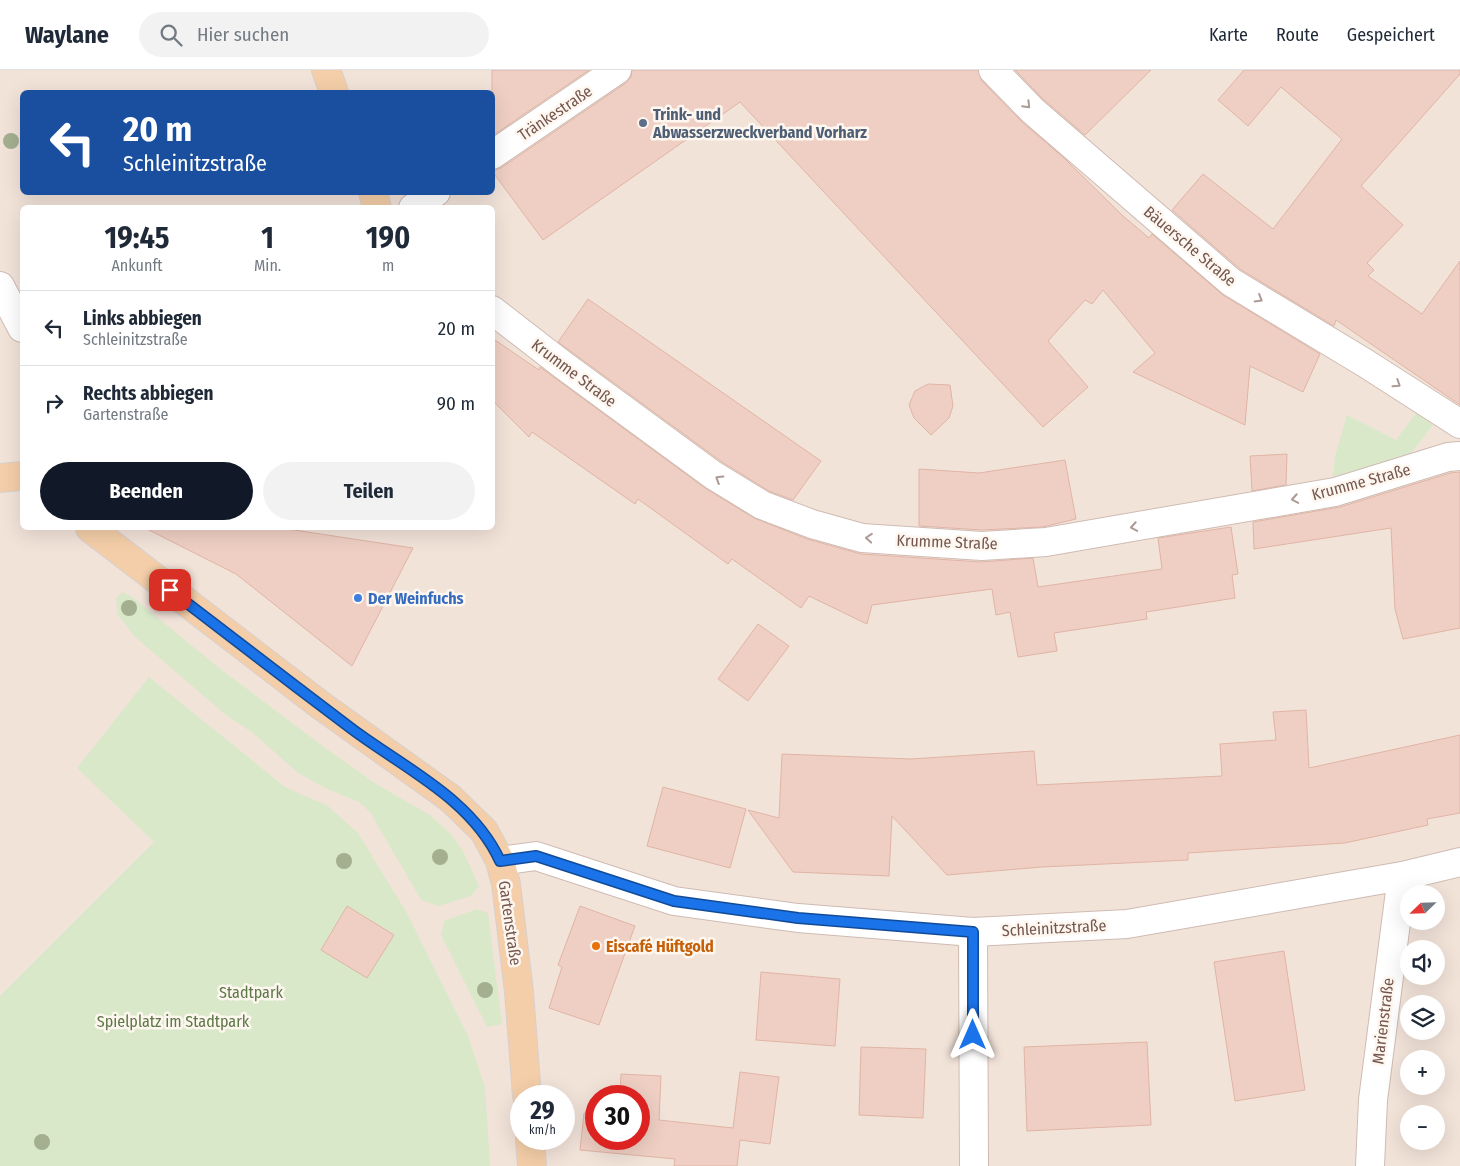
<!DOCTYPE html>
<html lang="de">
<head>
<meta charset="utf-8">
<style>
	body { margin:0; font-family:"Fira Sans Condensed",sans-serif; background:#f2f2f3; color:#1f2937; height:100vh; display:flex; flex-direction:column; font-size:19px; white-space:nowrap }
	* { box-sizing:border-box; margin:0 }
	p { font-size:16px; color:#747a83 }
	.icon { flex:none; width:28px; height:28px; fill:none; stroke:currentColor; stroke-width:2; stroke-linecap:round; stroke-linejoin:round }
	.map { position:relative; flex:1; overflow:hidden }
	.side { position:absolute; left:20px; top:135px; width:475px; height:325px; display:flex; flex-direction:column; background:#fff; border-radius:8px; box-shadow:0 5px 20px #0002 }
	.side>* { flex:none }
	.banner { position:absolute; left:20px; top:20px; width:475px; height:105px; border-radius:8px; box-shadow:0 5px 20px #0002; background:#1a4fa0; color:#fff; overflow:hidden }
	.needle { width:32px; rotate:247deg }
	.tools { position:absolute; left:1400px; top:815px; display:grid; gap:10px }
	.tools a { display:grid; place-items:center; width:45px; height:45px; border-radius:50%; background:#fff; box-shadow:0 5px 20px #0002; font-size:25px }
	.speed { position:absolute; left:510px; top:1015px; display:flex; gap:10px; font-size:25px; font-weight:700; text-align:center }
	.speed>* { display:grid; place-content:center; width:65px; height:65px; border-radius:50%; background:#fff; box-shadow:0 5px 20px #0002; line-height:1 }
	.speed small { font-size:12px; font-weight:400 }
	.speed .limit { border:8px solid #d22; background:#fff; color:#111 }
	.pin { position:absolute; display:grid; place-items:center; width:42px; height:42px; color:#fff; margin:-21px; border-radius:10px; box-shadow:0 2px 8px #0006 }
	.me { position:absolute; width:55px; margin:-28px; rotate:0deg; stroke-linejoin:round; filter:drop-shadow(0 0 4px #0008) }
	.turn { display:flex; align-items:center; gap:18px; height:105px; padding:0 20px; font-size:22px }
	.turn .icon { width:65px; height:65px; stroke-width:2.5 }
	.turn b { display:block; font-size:35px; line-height:42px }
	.eta { display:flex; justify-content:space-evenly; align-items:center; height:85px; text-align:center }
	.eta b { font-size:30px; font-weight:700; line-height:35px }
	.cta { display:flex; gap:10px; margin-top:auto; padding:10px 20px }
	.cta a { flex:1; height:58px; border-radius:30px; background:#111827; color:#fff; font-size:20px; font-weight:700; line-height:58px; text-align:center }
	.cta a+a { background:#f2f2f3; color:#1f2937 }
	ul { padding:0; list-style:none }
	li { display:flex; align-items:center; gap:15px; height:75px; padding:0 20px; border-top:1px solid #e0e1e3 }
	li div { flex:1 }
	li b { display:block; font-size:19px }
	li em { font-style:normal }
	header { display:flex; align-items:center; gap:30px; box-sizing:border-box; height:70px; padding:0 25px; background:#fff; border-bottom:1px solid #e0e1e3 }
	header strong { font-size:24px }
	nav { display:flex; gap:28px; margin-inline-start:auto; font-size:18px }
	.search { width:350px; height:45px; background:#f2f2f3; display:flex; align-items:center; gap:12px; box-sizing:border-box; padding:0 18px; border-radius:28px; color:#747a83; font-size:19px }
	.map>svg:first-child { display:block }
</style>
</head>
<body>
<header>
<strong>Waylane</strong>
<div class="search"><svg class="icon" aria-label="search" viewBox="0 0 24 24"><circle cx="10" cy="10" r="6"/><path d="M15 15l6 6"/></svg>Hier suchen</div>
<nav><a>Karte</a><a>Route</a><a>Gespeichert</a></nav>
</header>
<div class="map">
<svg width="1460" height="1096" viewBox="0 0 1460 1096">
	<rect width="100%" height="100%" fill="#fbf2ea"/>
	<path fill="#f2e3d9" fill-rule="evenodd" d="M0,0H1460V1096H0ZM22,22H492V122H22ZM22,138H492V458H22ZM1409,824H1436V851H1409ZM1409,879H1436V906H1409ZM1409,934H1436V961H1409ZM1409,989H1436V1016H1409ZM521,1026H564V1069H521ZM596,1026H639V1069H596ZM1409,1044H1436V1071H1409Z"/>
	<path fill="#d9e8c9" d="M1416,343L1433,355L1408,387L1332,414L1335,386L1347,345L1396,370Z
		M122,522L131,526L218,597L324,677L376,714L430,745L452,765L463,781L479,816L471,826L438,836L421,830L370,742L359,732L325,718L298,703L253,663L227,646L134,566L118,545L116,529Z
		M149,607L285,717L328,736L358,763L408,845L468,966L485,1017L490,1096H0V926L154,772L77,698Z
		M477,839L488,843L502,954L487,957L441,865L444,851Z"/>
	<path fill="#efcfc3" stroke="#e0b4a5" d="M492,0H589L492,66Z
		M632,0H978L982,11L1022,52L1064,88L1123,146L1149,168L1152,164L1223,225L1320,284L1303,322L1250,296L1245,355L1133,302L1155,283L1103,220L1092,234L1085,230L1048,271L1088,317L1043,357L740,32L543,170L492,101L501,98L626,13L631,7Z
		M1015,0H1151L1085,65L1044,30Z
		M1244,0H1460V4L1361,116L1403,155L1367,193L1374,200L1368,206L1422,244L1460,191V335L1336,250L1334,256L1240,199L1172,140L1203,104L1273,159L1342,69L1281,17L1248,56L1218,30Z
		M588,229L821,391L793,430L769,421L722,392L558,272Z
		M492,268L539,300L540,297L705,418L754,448L807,469L861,484L981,492L1033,488L1038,517L1162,499L1158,468L1231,457L1238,504L1232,505L1235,528L1146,542L1147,549L1054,563L1057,581L1018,587L1010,542L996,545L992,519L872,535L867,554L809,526L801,538L732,489L728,494L638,429L635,434L532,362L529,367L492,330Z
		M928,314L950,315L953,336L949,348L931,365L914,348L909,335L915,321Z
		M1287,384L1286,415L1252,421L1250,386Z
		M1065,390L1076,449L1042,457L982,460L919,456V399L979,403Z
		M1460,402V558L1403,569L1395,539L1391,458L1254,479L1253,452L1340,437L1450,403Z
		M145,458H281L413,478L352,596L236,504Z
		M758,554L789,576L748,631L718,609Z
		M1306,640L1309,698L1460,665V743L1427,749L1428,755L1345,773L1188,783V790L1042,797L947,805L892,746L889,806L793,802L748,740L779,748L782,684L911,689L1034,681L1037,715L1222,706L1220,674L1276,670L1273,642Z
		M663,717L746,739L730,798L647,776Z
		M347,836L394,865L367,908L321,880Z
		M580,836L635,856L599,955L549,938L562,897L558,895Z
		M1284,881L1305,1020L1235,1031L1214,892Z
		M761,902L840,909L835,976L756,970Z
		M1147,972L1151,1055L1027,1061L1024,977Z
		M861,977L926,979L923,1048L859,1045Z
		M740,1002L779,1007L770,1074L740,1070L737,1096H674L675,1089L580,1080L584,1043L596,1045V1069H639V1026H620L621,1004L661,1006L659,1050L733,1058Z"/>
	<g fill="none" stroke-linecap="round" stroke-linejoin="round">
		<defs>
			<path id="minor" d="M993,0L1033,41L1231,212L1365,293L1460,354
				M492,85L617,0
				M413,138L436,122
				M0,216L22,258
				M492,240L563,295L713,405L762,435L812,454L862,468L982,476L1046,472L1335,422L1448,387L1460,386
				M500,791L536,786L674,831L798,848L973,862L1127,854L1402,806L1460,792
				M973,862L974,1096
				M1370,1096L1373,1030L1402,806"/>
			<path id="major" d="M326,0L334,22
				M373,122L377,138
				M0,408L22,406
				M90,458L319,634L450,728L484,761L500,791L506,814L519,922L527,1026
				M530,1069L532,1096"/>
		</defs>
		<use href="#minor" stroke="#cfbbb3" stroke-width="30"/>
		<use href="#major" stroke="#d8d0ce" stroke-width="30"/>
		<use href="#minor" stroke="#fff" stroke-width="28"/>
		<use href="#major" stroke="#f4cea8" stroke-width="28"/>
	</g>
	<g fill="#a4af90">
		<circle cx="11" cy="71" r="8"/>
		<circle cx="129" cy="538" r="8"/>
		<circle cx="440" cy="787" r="8"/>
		<circle cx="344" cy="791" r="8"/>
		<circle cx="485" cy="920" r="8"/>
		<circle cx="42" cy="1072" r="8"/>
	</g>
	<defs><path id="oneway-chevron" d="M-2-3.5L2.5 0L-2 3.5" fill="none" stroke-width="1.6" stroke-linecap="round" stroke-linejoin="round" transform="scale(1.25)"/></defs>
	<g stroke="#ac9a95">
		<use href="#oneway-chevron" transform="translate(1027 35) rotate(46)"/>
		<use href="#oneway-chevron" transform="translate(1259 229) rotate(31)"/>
		<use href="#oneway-chevron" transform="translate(1397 314) rotate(33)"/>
		<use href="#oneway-chevron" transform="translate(719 409) rotate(-148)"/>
		<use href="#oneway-chevron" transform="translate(1295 429) rotate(170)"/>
		<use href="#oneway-chevron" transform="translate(1134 457) rotate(170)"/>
		<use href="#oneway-chevron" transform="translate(869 468) rotate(-175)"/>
	</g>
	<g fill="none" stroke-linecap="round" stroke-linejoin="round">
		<defs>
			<path id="route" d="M170,520C230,566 291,613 352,659C404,698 472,729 500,791L536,786L674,831L798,848L973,862V965"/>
		</defs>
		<use href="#route" stroke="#114b97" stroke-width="12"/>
		<use href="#route" stroke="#1a73e8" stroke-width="9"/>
	</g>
	<circle fill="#5c6f8a" stroke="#fef7f0" stroke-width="2" cx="643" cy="53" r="5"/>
	<circle fill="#3f7fe0" stroke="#fef7f0" stroke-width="2" cx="358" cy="528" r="5"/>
	<circle fill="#e8710a" stroke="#fef7f0" stroke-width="2" cx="596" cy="876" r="5"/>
	<g text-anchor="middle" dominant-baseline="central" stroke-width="5" stroke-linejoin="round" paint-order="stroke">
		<g font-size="16" fill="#74574f" stroke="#fef7f0">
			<text transform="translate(555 43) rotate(-34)">Tränkestraße</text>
			<text transform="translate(1190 176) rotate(40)">Bäuersche Straße</text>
			<text transform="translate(574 303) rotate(37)">Krumme Straße</text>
			<text transform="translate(1361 412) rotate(-15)">Krumme Straße</text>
			<text transform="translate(947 472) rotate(2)">Krumme Straße</text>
			<text transform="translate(510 853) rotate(82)">Gartenstraße</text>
			<text transform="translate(1054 858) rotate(-3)">Schleinitzstraße</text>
			<text transform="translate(1383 951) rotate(-83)">Marienstraße</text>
		</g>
		<g font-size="16" font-weight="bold" fill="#4e5e75" stroke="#fef7f0" text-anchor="start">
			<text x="653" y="44">Trink- und<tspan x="653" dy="18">Abwasserzweckverband Vorharz</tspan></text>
		</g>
		<g font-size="16" font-weight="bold" fill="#366cbe" stroke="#fef7f0" text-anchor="start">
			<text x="368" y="528">Der Weinfuchs</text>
		</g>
		<g font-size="16" font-weight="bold" fill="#c56008" stroke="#fef7f0" text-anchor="start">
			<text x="606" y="876">Eiscafé Hüftgold</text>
		</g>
		<g font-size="16" fill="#5c7847" stroke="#fef7f0">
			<text x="251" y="922">Stadtpark</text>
			<text x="173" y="951">Spielplatz im Stadtpark</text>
		</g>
	</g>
</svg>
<div class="tools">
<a><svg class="needle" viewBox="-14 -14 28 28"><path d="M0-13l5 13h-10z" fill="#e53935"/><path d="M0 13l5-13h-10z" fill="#747a83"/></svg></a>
<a><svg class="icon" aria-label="sound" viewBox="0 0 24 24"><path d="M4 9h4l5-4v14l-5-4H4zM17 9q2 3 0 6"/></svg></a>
<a><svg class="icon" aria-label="layers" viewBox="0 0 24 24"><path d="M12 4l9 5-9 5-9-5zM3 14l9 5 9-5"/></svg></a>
<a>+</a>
<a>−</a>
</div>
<div class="speed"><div>29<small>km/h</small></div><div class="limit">30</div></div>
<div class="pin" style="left:170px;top:520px;background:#d93025"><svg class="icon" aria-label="arrive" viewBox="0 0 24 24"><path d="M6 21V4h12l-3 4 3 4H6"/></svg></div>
<svg class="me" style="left:973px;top:965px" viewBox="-20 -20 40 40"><path d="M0-17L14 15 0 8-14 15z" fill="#1a73e8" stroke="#fff" stroke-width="4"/></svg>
<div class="banner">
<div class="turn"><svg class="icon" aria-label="left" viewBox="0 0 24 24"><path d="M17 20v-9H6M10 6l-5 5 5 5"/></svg><div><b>20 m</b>Schleinitzstraße</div></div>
</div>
<section class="side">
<div class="eta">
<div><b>19:45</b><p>Ankunft</p></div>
<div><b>1</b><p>Min.</p></div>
<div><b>190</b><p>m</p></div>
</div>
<ul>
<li><svg class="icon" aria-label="left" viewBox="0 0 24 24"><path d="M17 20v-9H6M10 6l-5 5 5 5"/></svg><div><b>Links abbiegen</b><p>Schleinitzstraße</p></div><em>20 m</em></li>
<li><svg class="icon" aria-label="right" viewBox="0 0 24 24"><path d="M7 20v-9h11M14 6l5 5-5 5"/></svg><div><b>Rechts abbiegen</b><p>Gartenstraße</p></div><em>90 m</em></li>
</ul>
<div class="cta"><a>Beenden</a><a>Teilen</a></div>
</section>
</div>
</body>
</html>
